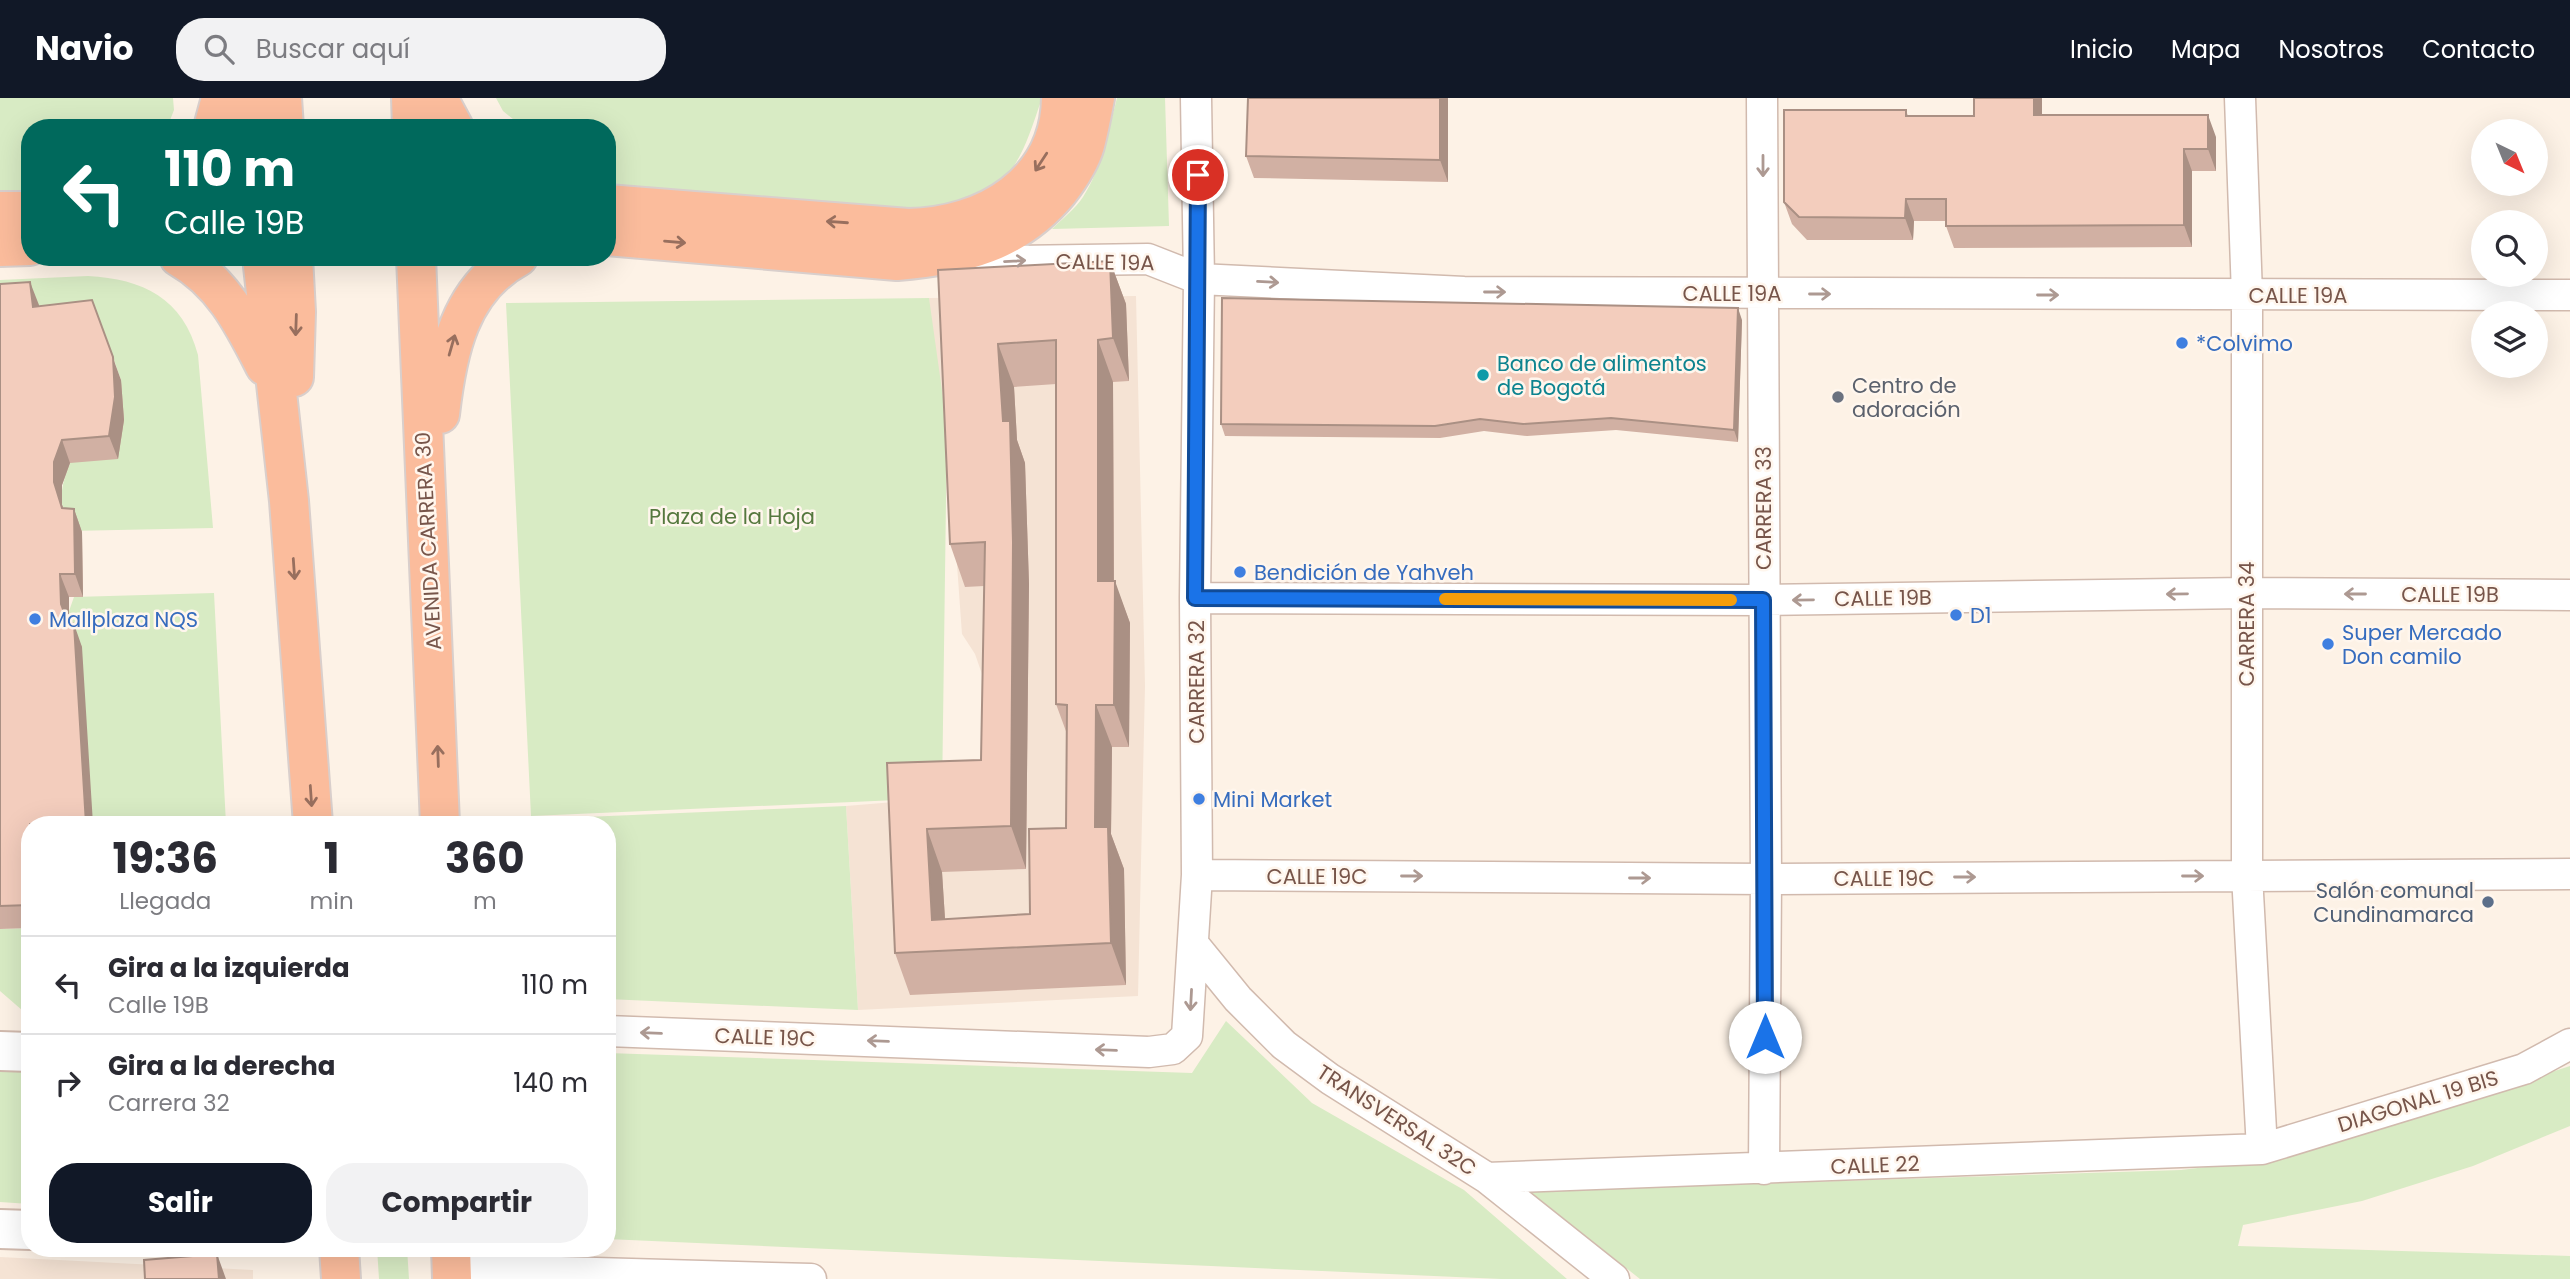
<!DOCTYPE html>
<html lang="es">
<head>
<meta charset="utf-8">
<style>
	body { margin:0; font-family:Poppins,sans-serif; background:#f2f2f3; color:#2b2b33; height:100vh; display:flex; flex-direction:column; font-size:26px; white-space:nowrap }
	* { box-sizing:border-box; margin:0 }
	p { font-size:23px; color:#7c7c81 }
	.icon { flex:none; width:38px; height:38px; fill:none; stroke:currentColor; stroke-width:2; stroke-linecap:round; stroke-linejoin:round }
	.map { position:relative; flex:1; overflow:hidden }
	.details { position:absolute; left:21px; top:718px; width:595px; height:441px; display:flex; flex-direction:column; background:#fff; border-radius:28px; box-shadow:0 7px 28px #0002 }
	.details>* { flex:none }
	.guide { position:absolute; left:21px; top:21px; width:595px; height:147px; border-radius:28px; box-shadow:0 7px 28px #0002; background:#00695c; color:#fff; overflow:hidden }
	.needle { width:46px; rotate:137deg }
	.fabs { position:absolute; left:2471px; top:21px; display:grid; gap:14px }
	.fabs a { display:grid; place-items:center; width:77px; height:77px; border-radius:50%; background:#fff; box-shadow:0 7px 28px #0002; font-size:35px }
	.pin { position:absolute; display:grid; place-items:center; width:60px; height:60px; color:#fff; margin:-30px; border:4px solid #fff; border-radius:50%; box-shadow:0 2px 7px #0007 }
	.me { position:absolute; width:77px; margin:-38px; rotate:0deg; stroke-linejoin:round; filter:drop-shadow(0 0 5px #0008) }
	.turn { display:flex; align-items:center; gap:24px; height:147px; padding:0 28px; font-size:32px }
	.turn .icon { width:91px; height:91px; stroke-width:2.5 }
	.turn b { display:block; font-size:49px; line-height:60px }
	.eta { display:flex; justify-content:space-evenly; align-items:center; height:119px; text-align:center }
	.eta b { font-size:42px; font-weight:700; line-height:49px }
	.button { display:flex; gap:14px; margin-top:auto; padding:14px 28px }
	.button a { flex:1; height:80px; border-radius:28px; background:#111827; color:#fff; font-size:28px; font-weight:700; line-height:80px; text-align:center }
	.button a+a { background:#f2f2f3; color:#2b2b33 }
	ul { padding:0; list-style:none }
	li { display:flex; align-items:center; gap:21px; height:98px; padding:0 28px; border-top:2px solid #e1e1e2 }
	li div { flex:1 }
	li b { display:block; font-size:26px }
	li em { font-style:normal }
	header { display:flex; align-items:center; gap:42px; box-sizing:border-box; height:98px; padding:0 35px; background:#111827; color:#fff }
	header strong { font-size:33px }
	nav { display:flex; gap:38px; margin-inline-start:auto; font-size:24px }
	.search { width:490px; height:63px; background:#f2f2f3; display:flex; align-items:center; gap:18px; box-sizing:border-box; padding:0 24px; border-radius:28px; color:#7c7c81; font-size:26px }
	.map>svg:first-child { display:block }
</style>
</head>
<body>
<header>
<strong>Navio</strong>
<div class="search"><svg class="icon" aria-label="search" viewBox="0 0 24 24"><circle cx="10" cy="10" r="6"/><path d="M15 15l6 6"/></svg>Buscar aquí</div>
<nav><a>Inicio</a><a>Mapa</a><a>Nosotros</a><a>Contacto</a></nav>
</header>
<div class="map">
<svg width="2570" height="1181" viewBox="0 0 2570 1181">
	<rect width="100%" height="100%" fill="#fdf2e6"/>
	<path fill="#f5e3d4" d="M1136,198L1145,588L1138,898L858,912L846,708L942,700L985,669L992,605L975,556L962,536L947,328L933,307L929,200Z
		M0,1159L253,1172V1181H0Z"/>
	<path fill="#d8ebc4" d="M0,0H173L174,12L167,30H30V93L0,95Z
		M496,0H1042C1018,71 1012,91 937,114L607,91V30H524L503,13Z
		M1117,0H1165L1169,128L1052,131C1062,121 1075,111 1083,99C1102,69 1108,34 1117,0Z
		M88,178C143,181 183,200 198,257L213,430L70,433C68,424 63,415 62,406C57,368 101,314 121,282L101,225L0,210V182Z
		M929,200L947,328L942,700L531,718L506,205Z
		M214,495L226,726H93L69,529V513L74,499Z
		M846,708L858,912L607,901V726H537V721Z
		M30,830V919L0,893V831Z
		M1226,923L1312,1005L1464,1092L1567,1181H1501L607,1141V955L1192,975Z
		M0,965L30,966V1106L0,1104Z
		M2570,968V1028L2473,1068L2362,1103L2243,1127L2238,1148L2570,1158V1181H1640L1529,1093L2181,1072L2264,1062L2354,1039Z
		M377,1150H407L409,1181H379Z"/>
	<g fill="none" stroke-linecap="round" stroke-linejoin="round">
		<defs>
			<path id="minor" d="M1762,0L1766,781L1764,1071
				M2240,0L2247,197V777L2262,1051
				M950,164L1148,161L1199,181L1464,194L2570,197
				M1195,500L1763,502L2246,495L2570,497
				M1197,777L1766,781L2570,776
				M1194,847L1238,901L1284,947L1330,981L1487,1080L1614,1181
				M607,933L1149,954L1173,951L1187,938L1197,777L1195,500L1199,181L1196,0
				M1487,1080L2262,1051L2524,971L2570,946
				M452,1171L811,1181"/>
			<path id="tertiary" d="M0,953L30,954
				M0,1131L30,1132"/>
			<path id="trunk" d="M244,0L247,30
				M282,0L284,30
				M411,0L412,30
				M438,0L454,30
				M213,30L221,0
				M607,106L908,130C985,129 1060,85 1061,0
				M0,113H30
				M607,138L897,163C961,158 1016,145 1059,93C1069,80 1080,64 1085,47C1089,32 1092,16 1095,0
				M0,149L30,148
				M179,159C223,184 243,225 265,268
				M262,159L289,403L313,726
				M293,159L296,214L294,279
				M416,159L440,726
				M440,316C447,255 459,191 518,159
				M339,1150L341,1181
				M451,1150L452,1181"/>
		</defs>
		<use href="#minor" stroke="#d1baae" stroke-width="33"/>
		<use href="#tertiary" stroke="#d1baae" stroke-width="42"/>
		<use href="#trunk" stroke="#d9cfcc" stroke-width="42"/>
		<use href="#minor" stroke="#fff" stroke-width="30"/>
		<use href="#tertiary" stroke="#fff" stroke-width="38"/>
		<use href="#trunk" stroke="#fbbc9c" stroke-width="38"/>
	</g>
	<path fill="#d1b0a3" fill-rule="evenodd" d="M1248,0H1448V84L1254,80L1246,58Z
		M1974,0H2042V17L2216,39V73H2192V149L1954,150L1946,128V123H1914L1913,142H1807L1792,126L1784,104L1906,12L1908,18H1974Z
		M1110,163L1126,206L1129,283L1113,284L1114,483L1130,525L1129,649H1112L1111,736L1124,771L1126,887L910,897L895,855L887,665L981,662L984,488L965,489L950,446L938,172ZM1056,286V606L1067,636L1066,730L1030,816L945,821L942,774L1026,771L1029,486L1025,365L1017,342L1014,289Z
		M0,186L39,208L121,282L124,322L118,361L70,365L62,387V407L63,410L74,411L82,434L83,499H69V523L82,549L30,726V830L0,831Z
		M1742,222L1738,344L1616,332L1527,338L1484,333L1440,340L1225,338L1221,326Z"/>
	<path fill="#aa9084" d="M1440,0H1448V84L1440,62Z
		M2034,0H2042V39L2034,17Z
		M2208,17L2216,39V73L2208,51Z
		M2184,51L2192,73V149L2184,127Z
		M1906,101L1914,123L1913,142L1905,120Z
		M1110,163L1126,206L1129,283L1113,240Z
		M30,184L39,207L41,232L33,209Z
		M92,202L121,282L124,322L118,361L109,338Z
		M1738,210L1742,222L1738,344L1734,332Z
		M1098,242L1113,284L1114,525L1098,483Z
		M998,246L1014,289L1017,342L1025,365L1029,486L1026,771L1011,728Z
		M62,342L70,365L62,387V407L70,433L54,384V364Z
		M74,411L82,434L83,499L75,476Z
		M60,476L69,499V529L61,506Z
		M1115,483L1130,525L1129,649L1114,607Z
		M74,526L82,549L93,726H86Z
		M1096,607L1112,649L1111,736L1124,771L1126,887L1111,845L1095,729Z
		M927,731L942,774L947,852L932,822Z
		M217,1156L226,1181H219Z"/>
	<path fill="#f3cdbd" stroke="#aa9084" stroke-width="2" fill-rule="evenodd" d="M1248,0H1440V62L1246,58Z
		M1974,0H2034V17H2208V51H2184V127L1946,128V101H1906L1905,120L1799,119L1784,104V12H1906V18H1974Z
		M1110,163L1113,240L1098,242V483H1115L1114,607H1096L1095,729H1108L1111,845L895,855L887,665L981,662L985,444L950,446L938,172ZM1056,242V606L1067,607L1066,730L1029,731L1030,816L932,822L927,731L1011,728L1013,444L1010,323H1003L998,246Z
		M30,184L33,209L92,202L113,259L115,299L109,338L62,342L54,364V384L62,410L74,411L75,476H60L61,506L67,522L74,526L86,726H30V807L0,808V186Z
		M1222,200L1738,210L1734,332L1611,320L1523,326L1480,321L1435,328L1221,326Z
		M217,1156L219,1181H145L144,1162Z"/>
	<defs><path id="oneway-shaft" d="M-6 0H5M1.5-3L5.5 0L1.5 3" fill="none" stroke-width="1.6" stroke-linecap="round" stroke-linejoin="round" transform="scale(1.75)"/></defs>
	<g stroke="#986f5e">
		<use href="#oneway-shaft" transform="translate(1041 64) rotate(123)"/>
		<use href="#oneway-shaft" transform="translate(837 124) rotate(-176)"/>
		<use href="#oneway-shaft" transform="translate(675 144) rotate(5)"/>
		<use href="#oneway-shaft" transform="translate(296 227) rotate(92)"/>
		<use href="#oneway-shaft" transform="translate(452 247) rotate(-74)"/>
		<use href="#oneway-shaft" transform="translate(294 471) rotate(86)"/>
		<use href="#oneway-shaft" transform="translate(438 658) rotate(-92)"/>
		<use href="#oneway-shaft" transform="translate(311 698) rotate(86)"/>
	</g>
	<g stroke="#ad9992">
		<use href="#oneway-shaft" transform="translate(1763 68) rotate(90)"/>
		<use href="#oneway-shaft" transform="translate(1015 163) rotate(-3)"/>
		<use href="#oneway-shaft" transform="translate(1268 184) rotate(3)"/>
		<use href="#oneway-shaft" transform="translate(1495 194)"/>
		<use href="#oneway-shaft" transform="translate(1820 196)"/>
		<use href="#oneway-shaft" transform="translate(2048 197)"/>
		<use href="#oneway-shaft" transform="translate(2177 496) rotate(179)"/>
		<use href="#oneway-shaft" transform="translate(2355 496) rotate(-180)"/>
		<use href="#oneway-shaft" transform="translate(1803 502) rotate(179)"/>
		<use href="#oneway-shaft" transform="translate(1412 778)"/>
		<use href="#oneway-shaft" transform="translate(2193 778)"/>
		<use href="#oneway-shaft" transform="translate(1965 779)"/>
		<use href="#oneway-shaft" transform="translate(1640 780)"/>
		<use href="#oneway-shaft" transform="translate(1191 902) rotate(93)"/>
		<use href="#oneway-shaft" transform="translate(651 935) rotate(-178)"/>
		<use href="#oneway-shaft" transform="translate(878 943) rotate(-178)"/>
		<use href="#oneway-shaft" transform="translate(1106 952) rotate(-178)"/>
	</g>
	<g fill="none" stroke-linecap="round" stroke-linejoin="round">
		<defs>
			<path id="route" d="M1198,77L1195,500L1763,502L1765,939"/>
		</defs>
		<use href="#route" stroke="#114b97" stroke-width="18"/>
		<use href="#route" stroke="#1a73e8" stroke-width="12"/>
		<path stroke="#f59e0b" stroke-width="12" d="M1445,501L1731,502"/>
	</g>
	<g fill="#3f7fe0" stroke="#fff6ed" stroke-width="2.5">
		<circle cx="2182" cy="245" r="7"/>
		<circle cx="1240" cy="474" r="7"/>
		<circle cx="1956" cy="517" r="7"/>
		<circle cx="35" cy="521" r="7"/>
		<circle cx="2328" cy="546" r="7"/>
		<circle cx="1199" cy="701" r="7"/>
	</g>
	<circle fill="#0f9aa8" stroke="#fff6ed" stroke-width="2.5" cx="1483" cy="277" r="7"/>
	<circle fill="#6b7280" stroke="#fff6ed" stroke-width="2.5" cx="1838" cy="299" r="7"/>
	<circle fill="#5c6f8a" stroke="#fff6ed" stroke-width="2.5" cx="2488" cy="804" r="7"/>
	<g text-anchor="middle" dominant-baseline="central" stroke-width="5" stroke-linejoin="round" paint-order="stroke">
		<g font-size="21" fill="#77554a" stroke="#fff6ed">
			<text transform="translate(1105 164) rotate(1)">CALLE 19A</text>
			<text x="1732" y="195">CALLE 19A</text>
			<text x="2298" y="197">CALLE 19A</text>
			<text transform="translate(1763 410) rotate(-90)">CARRERA 33</text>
			<text transform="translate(428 443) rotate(-93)">AVENIDA CARRERA 30</text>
			<text x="2450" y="496">CALLE 19B</text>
			<text transform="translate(1883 500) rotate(-1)">CALLE 19B</text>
			<text transform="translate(2246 526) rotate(-90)">CARRERA 34</text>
			<text transform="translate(1196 584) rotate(-90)">CARRERA 32</text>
			<text x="1317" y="778">CALLE 19C</text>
			<text x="1884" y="780">CALLE 19C</text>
			<text transform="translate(765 939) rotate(2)">CALLE 19C</text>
			<text transform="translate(2418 1003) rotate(-17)">DIAGONAL 19 BIS</text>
			<text transform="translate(1397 1022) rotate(33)">TRANSVERSAL 32C</text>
			<text transform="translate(1875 1067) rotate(-2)">CALLE 22</text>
		</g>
		<g font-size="21" fill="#366cbe" stroke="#fff6ed" text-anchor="start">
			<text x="2196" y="245">*Colvimo</text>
			<text x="1254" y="474">Bendición de Yahveh</text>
			<text x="1970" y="517">D1</text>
			<text x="49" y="521">Mallplaza NQS</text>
			<text x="2342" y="534">Super Mercado<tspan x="2342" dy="24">Don camilo</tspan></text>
			<text x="1213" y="701">Mini Market</text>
		</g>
		<g font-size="21" fill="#0d838f" stroke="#fff6ed" text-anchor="start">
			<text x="1497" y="265">Banco de alimentos<tspan x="1497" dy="24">de Bogotá</tspan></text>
		</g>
		<g font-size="21" fill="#5b616d" stroke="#fff6ed" text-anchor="start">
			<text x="1852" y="287">Centro de<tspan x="1852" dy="24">adoración</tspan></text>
		</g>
		<g font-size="21" fill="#55783e" stroke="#fff6ed">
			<text x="732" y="418">Plaza de la Hoja</text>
		</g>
		<g font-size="21" fill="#4e5e75" stroke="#fff6ed" text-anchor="end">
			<text x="2474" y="792">Salón comunal<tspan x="2474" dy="24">Cundinamarca</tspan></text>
		</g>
	</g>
</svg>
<div class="fabs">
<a><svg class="needle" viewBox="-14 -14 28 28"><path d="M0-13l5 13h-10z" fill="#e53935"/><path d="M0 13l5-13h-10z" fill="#7c7c81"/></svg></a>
<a><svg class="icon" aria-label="search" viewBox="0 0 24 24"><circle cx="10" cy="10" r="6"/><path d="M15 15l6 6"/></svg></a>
<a><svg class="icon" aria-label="layers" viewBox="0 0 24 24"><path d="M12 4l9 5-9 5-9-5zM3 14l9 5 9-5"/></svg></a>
</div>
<div class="pin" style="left:1198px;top:77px;background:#d93025"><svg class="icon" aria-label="arrive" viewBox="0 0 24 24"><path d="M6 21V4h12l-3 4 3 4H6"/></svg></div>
<svg class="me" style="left:1765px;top:939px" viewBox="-20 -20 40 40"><circle r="19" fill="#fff"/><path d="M0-13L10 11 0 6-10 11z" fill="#1a73e8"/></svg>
<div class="guide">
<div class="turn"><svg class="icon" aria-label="left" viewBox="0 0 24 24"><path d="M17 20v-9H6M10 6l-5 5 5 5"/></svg><div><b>110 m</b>Calle 19B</div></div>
</div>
<section class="details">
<div class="eta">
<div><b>19:36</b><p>Llegada</p></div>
<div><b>1</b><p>min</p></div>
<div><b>360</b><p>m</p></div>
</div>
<ul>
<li><svg class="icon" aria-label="left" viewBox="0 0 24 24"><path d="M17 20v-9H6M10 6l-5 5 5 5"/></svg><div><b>Gira a la izquierda</b><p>Calle 19B</p></div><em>110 m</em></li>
<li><svg class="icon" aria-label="right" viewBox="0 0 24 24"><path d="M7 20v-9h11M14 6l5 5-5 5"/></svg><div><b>Gira a la derecha</b><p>Carrera 32</p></div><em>140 m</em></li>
</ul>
<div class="button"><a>Salir</a><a>Compartir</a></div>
</section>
</div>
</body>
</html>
